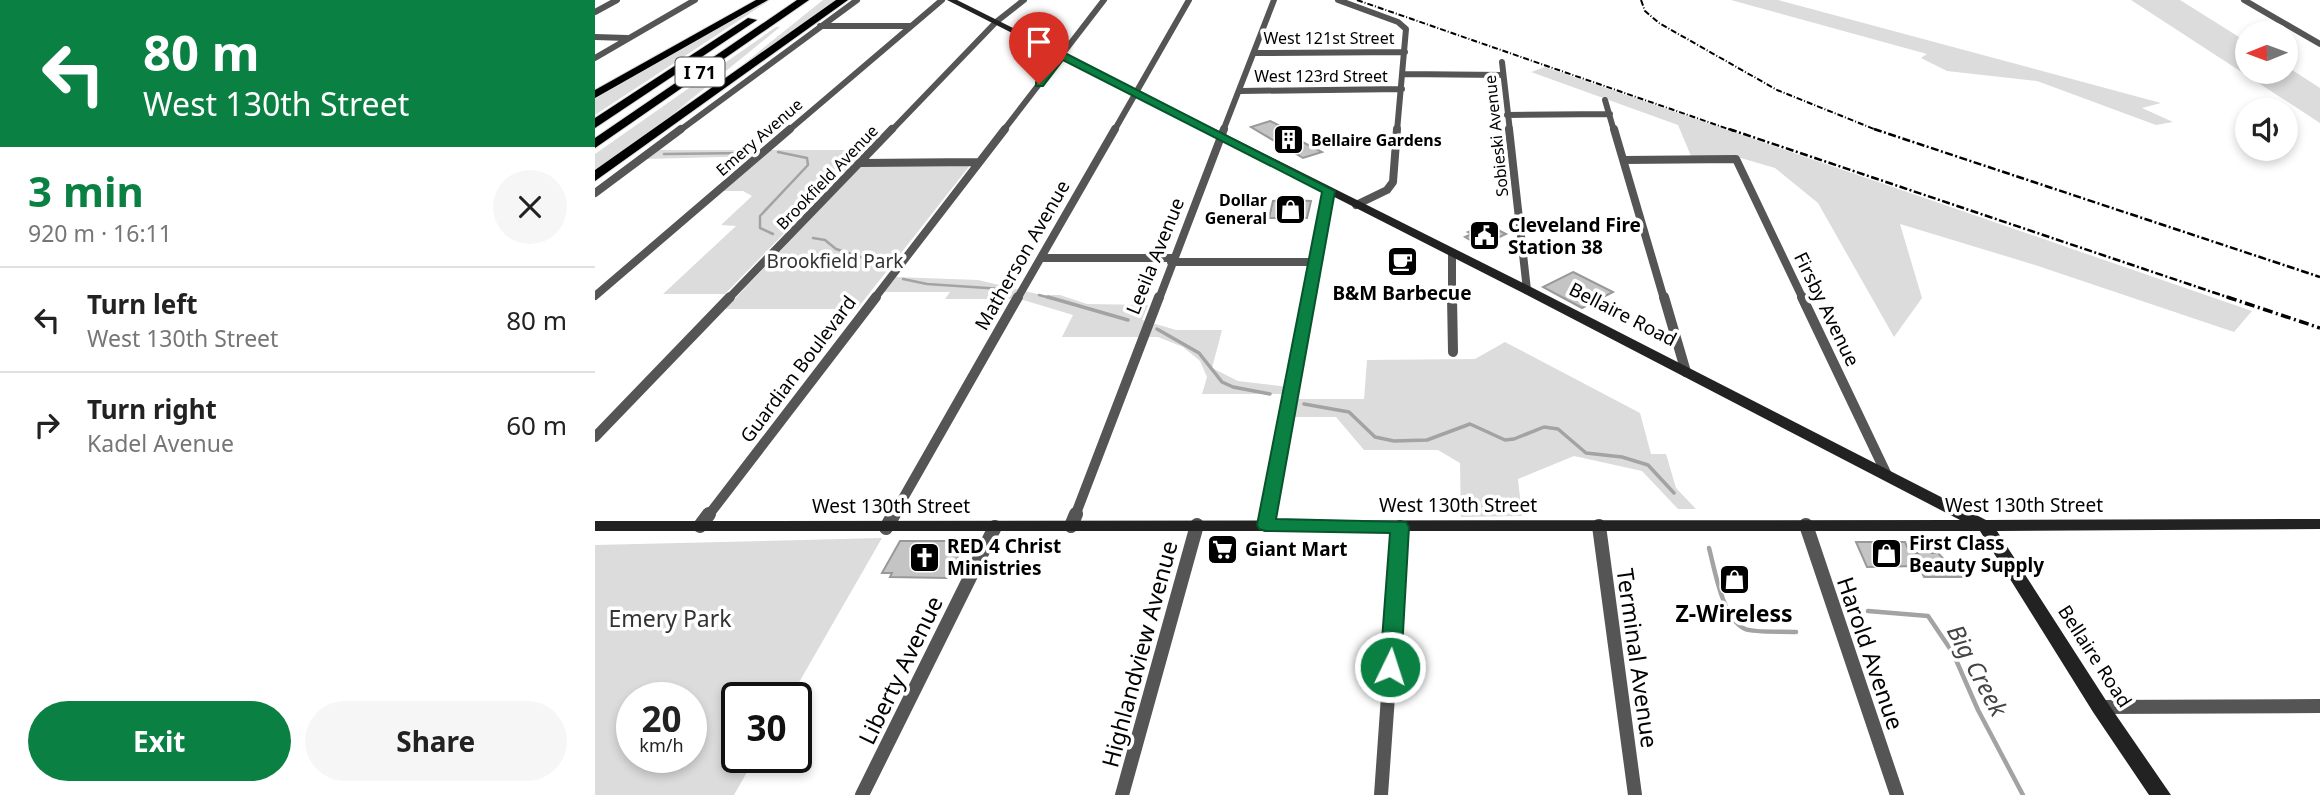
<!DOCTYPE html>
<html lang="en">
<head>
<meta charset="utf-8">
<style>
	body { margin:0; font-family:"Noto Sans",sans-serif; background:#f6f6f6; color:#222; height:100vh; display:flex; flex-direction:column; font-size:26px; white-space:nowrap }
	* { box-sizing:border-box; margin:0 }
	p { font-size:23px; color:#767676 }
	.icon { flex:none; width:38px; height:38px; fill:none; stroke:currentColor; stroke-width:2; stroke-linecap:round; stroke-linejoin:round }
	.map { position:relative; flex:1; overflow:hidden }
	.side { display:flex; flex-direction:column; background:#fff; width:595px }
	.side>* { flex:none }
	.hud { background:#0b8043; color:#fff; overflow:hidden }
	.needle { width:46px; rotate:269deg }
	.fabs { position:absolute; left:1640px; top:21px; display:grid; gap:14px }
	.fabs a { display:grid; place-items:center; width:63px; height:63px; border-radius:50%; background:#fff; box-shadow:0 4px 10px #0003; font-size:35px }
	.speed { position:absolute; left:21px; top:682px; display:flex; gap:14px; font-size:35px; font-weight:700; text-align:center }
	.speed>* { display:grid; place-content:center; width:91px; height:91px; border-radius:50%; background:#fff; box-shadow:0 4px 10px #0003; line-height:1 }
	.speed small { font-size:18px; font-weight:400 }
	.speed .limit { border:4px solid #111; border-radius:10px; background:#fff; color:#111 }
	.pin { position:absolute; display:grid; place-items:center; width:60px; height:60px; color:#fff; margin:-72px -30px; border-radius:50% 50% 50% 0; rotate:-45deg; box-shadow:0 0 7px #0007 }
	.pin .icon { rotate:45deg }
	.me { position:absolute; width:77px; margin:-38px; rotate:4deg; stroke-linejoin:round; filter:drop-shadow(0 0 5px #0008) }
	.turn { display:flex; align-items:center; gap:24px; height:147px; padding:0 28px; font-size:32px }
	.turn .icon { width:91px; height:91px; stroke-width:2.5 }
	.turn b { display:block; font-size:49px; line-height:60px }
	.round { display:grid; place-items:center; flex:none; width:74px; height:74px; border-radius:37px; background:#f6f6f6 }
	.overview { display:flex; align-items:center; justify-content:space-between; height:119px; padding:0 28px }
	h1 { font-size:42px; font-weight:700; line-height:52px; color:#0b8043 }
	.primary-button { display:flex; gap:14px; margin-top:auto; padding:14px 28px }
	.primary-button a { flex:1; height:80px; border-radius:42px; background:#0b8043; color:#fff; font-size:28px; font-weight:700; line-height:80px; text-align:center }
	.primary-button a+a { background:#f6f6f6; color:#222 }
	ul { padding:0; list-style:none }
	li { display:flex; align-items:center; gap:21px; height:105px; padding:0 28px; border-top:2px solid #e0e0e0 }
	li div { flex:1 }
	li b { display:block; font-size:26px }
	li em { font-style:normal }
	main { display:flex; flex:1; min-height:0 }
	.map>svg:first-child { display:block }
</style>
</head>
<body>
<main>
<section class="side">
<div class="hud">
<div class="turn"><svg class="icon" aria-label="left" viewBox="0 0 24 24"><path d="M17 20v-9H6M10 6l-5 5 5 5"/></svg><div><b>80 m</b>West 130th Street</div></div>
</div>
<div class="overview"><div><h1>3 min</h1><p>920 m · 16:11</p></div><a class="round"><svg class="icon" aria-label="close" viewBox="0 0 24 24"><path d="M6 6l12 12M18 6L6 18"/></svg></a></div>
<ul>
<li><svg class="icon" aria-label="left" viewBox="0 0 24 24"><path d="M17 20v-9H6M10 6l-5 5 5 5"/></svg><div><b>Turn left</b><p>West 130th Street</p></div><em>80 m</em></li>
<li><svg class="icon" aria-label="right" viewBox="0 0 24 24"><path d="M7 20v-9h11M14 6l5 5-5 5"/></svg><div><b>Turn right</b><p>Kadel Avenue</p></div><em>60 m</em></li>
</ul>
<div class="primary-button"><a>Exit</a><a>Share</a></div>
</section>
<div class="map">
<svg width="1725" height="795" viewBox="0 0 1725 795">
	<rect width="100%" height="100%" fill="#fff"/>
	<path fill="#dcdcdc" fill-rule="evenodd" d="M171,0H175L0,115V99Z
		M228,0H243L146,66Z
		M1136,0H1183L1566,103L1547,108L1578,122L1561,125L1442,81L1352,71L1326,58L1332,54Z
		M1536,0H1585L1652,42V72H1690L1691,66L1725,88V123Z
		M181,27H185L73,118L0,171V154Z
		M950,67L1657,311L1639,332L1440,265L1305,224L1327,298L1299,337L1223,203L1180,168L1139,156H1096L1083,125L936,72Z
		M62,150H270L130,294H68L141,226L126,225L157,196L148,191H126L167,156L50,159Z
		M376,164L262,309H130L267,165Z
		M301,277L383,280L447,295H465L492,304L553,305L547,320L581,330H627L617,368L643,381L693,387L692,394H607L612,377L605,361L588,347L563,337H467L478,315L425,299H350L355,292H289Z
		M910,342L1045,413L1056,454H1071L1081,488L1101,509H1083L1047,471L979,456L923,479L927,516L866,517L865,463L843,450H769L741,417H694L698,399H769L772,360L880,359Z
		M287,538L195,698H142V758H160L139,795H0V545ZM37,698H96V758H37Z"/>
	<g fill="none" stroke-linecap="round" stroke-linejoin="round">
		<path stroke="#a3a3a3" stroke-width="2.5" d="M69,154L153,153
			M178,234L165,228V216L213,165L212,158L183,152
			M218,238L230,240L241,249L278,261
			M308,279L332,284L407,289
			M444,295L459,299"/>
		<path stroke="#a3a3a3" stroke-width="3.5" d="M453,297L533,320
			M562,329L604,353L627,382L638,387L675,394
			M709,404L754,412L780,437L799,441L832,440L875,424L910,440L919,439L949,427L963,429L991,453L1027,457L1053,465L1079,493"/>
		<path stroke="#a3a3a3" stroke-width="4.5" d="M1114,548C1120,570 1127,618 1150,629C1160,633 1189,631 1201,632
			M1273,611L1333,616L1358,653L1383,710L1428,795"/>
	</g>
	<path fill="#c4c4c4" stroke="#999" stroke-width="2" d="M675,121L695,131L690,133L727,152L708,158L656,127Z
		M691,200L716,201L712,218H674L678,201Z
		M891,224L911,234L885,246L870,237L877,234L873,232Z
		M978,272L1018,292L987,308L948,287Z
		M305,541H371L352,578L295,577L297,573H287Z
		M1261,542H1310L1315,553H1343L1354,565L1371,566L1376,577H1329L1324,566L1272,567Z"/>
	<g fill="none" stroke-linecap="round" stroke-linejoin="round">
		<defs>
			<path id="highway" d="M161,0H173L0,98V90Z
				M202,0H214L0,148V138Z
				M241,0H253L0,181V170Z
				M153,18L162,20L0,128V118Z"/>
		</defs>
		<use href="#highway" stroke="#dbdbdb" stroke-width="2"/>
		<path stroke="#555" stroke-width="6" d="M743,0L803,22L811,29L802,131
			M1649,0L1725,44
			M0,12L22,0
			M225,26H315
			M0,37L32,38
			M659,53L810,52
			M0,58L100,0
			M907,62L915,131
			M807,74L908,75
			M645,91L807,89
			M1010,100L1019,131
			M912,115L1015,114
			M84,131L262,0
			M193,131L347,0
			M296,131L401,22L429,0
			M408,131L509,0
			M519,131L594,0
			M628,131L679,0"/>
		<path stroke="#555" stroke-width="8" d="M914,129L932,290
			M1019,129L1069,299
			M1029,160L1141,159L1208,299
			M266,163L383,162
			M0,193L86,129
			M761,205L792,190L798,182L802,129
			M857,255V299
			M446,258H578
			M576,262H721
			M0,296L195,129
			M133,299L297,129
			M279,299L410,129
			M422,299L520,129
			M564,299L629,129
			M714,299L734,191"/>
		<path stroke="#555" stroke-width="10" d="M857,297L858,352
			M1069,297L1091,372
			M1207,297L1291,473
			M0,437L135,297
			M113,516L281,297
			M298,516L423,297
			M480,516L564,297
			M673,516L714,297"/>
		<path stroke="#555" stroke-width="14" d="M671,525L673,514
			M1211,525L1302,795
			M105,526L114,514
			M476,526L481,514
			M1004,526L1040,795
			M291,528L299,514
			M1505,707L1725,706
			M267,795L400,527
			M527,795L602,525
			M786,795L805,527"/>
		<path fill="#222" fill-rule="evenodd" d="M352,0H362L936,287L1391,520L1725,519V529L1402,531L1512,702L1576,795H1554L1498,712L1385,531H0V521L1365,520L928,293Z"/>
		<use href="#highway" fill="#000" fill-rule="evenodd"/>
		<path stroke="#000" stroke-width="2" stroke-dasharray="6 2 1 2" stroke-linecap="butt" d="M762,0L1139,131
			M1046,0L1050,11L1064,23L1182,90L1284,131"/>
		<path stroke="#000" stroke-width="2.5" stroke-dasharray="8 2.5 2 2.5" stroke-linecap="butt" d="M1134,129L1638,299
			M1279,129L1725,277"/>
		<path stroke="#000" stroke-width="3.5" stroke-dasharray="10 3.5 2 3.5" stroke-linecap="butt" d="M1632,297L1725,328"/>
	</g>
	<path fill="#0b8043" stroke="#07532c" stroke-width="2" d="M463,53H470L740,191L681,519L811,522L814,527L806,667L802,672L795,675L788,672L785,667L795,533L671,531L664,529L662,525L727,192L468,60L448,86H441V82Z"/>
	<defs>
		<symbol id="building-square" viewBox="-11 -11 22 22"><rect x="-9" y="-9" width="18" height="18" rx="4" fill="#000" stroke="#fff"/><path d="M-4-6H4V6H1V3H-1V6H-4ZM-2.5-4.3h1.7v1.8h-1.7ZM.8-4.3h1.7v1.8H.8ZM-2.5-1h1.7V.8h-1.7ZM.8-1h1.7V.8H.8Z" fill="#fff"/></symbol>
		<symbol id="shop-square" viewBox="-11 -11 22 22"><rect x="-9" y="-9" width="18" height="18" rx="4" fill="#000" stroke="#fff"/><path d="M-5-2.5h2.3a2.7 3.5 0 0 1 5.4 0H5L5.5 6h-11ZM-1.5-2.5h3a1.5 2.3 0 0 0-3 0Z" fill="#fff"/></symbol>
		<symbol id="civic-square" viewBox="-11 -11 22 22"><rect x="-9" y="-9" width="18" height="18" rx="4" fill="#000" stroke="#fff"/><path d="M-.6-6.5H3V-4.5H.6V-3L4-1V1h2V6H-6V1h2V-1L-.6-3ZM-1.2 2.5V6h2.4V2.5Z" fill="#fff"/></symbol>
		<symbol id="cafe-square" viewBox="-11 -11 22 22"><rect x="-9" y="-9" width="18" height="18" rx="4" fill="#000" stroke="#fff"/><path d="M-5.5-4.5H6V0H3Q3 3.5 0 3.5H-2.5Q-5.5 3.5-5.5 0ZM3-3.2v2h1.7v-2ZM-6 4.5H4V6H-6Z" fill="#fff"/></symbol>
		<symbol id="supermarket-square" viewBox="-11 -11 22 22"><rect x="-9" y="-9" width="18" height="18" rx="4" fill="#000" stroke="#fff"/><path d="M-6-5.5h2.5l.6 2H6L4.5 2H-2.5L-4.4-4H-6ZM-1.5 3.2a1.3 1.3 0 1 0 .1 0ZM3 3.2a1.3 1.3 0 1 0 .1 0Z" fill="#fff"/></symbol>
		<symbol id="church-square" viewBox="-11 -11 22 22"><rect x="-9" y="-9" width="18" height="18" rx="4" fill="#000" stroke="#fff"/><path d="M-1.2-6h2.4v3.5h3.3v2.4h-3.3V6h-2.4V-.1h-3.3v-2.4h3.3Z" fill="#fff"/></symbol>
	</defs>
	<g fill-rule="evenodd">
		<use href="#building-square" x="676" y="122" width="35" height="35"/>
		<use href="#shop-square" x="678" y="192" width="35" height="35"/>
		<use href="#civic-square" x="872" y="218" width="35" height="35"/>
		<use href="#cafe-square" x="790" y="244" width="35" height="35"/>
		<use href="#supermarket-square" x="610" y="532" width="35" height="35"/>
		<use href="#shop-square" x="1274" y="536" width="35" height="35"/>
		<use href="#church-square" x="312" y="540" width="35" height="35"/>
		<use href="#shop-square" x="1122" y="562" width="35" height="35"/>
	</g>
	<g text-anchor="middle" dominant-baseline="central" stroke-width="7" stroke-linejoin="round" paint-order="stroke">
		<g font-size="16" fill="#000" stroke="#fff">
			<text x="734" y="38">West 121st Street</text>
			<text x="726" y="76">West 123rd Street</text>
			<text transform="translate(901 136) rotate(-96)">Sobieski Avenue</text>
			<text transform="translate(164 137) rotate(-41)">Emery Avenue</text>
			<text transform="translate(232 177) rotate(-46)">Brookfield Avenue</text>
		</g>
		<g font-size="16" font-weight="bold" fill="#000" stroke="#fff" text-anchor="start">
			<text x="716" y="140">Bellaire Gardens</text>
			<text x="672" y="200" text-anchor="end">Dollar<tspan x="672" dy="18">General</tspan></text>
		</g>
		<rect fill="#fff" stroke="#4c4c4c" stroke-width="2" x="80.5" y="57.5" width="49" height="29" rx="5"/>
		<g font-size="18" font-weight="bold" fill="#000">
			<text x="105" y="72">I 71</text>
		</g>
		<g font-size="19" font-weight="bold" fill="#000" stroke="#fff" text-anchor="start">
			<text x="913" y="225">Cleveland Fire<tspan x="913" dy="22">Station 38</tspan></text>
			<text x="807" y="293" text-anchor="middle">B&amp;M Barbecue</text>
			<text x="1314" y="543">First Class<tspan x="1314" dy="22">Beauty Supply</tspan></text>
			<text x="352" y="546">RED 4 Christ<tspan x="352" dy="22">Ministries</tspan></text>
			<text x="650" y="549">Giant Mart</text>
		</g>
		<g font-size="19" fill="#000" stroke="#fff">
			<text transform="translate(427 255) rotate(-60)">Matherson Avenue</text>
			<text transform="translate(560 256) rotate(-68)">Leeila Avenue</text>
			<text transform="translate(1232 309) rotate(64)">Firsby Avenue</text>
			<text transform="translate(1028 314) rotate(27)">Bellaire Road</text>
			<text transform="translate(203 369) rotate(-53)">Guardian Boulevard</text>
			<text x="863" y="505">West 130th Street</text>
			<text x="1429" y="505">West 130th Street</text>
			<text x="296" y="506">West 130th Street</text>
			<text transform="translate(1500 656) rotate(57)">Bellaire Road</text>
		</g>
		<g font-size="19" fill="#333" stroke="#fff">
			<text x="240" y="261">Brookfield Park</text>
		</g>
		<g font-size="23" font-weight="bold" fill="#000" stroke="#fff">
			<text x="1139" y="613">Z-Wireless</text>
		</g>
		<g font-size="23" fill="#333" stroke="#fff">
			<text x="75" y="618">Emery Park</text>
		</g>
		<g font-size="23" fill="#000" stroke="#fff">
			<text transform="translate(1276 653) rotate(71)">Harold Avenue</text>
			<text transform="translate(544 654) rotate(-75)">Highlandview Avenue</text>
			<text transform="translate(1043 658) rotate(82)">Terminal Avenue</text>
			<text transform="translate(305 670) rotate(-64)">Liberty Avenue</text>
		</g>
		<g font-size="24" font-style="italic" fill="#444" stroke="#fff">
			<text transform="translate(1383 670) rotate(62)">Big Creek</text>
		</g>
	</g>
</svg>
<div class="fabs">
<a><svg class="needle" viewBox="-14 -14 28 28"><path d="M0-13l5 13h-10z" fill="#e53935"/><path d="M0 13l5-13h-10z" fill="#767676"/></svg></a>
<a><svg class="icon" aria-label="sound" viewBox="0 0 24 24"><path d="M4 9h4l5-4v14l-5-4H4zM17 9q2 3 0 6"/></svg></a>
</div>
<div class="speed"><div>20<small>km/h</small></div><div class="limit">30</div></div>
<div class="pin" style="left:444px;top:84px;background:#d93025"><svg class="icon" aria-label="arrive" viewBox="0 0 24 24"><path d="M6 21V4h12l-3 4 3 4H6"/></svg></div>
<svg class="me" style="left:795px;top:667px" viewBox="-20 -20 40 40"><circle r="17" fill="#0b8043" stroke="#fff" stroke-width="3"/><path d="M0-11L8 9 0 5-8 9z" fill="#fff"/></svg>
</div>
</main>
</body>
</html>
